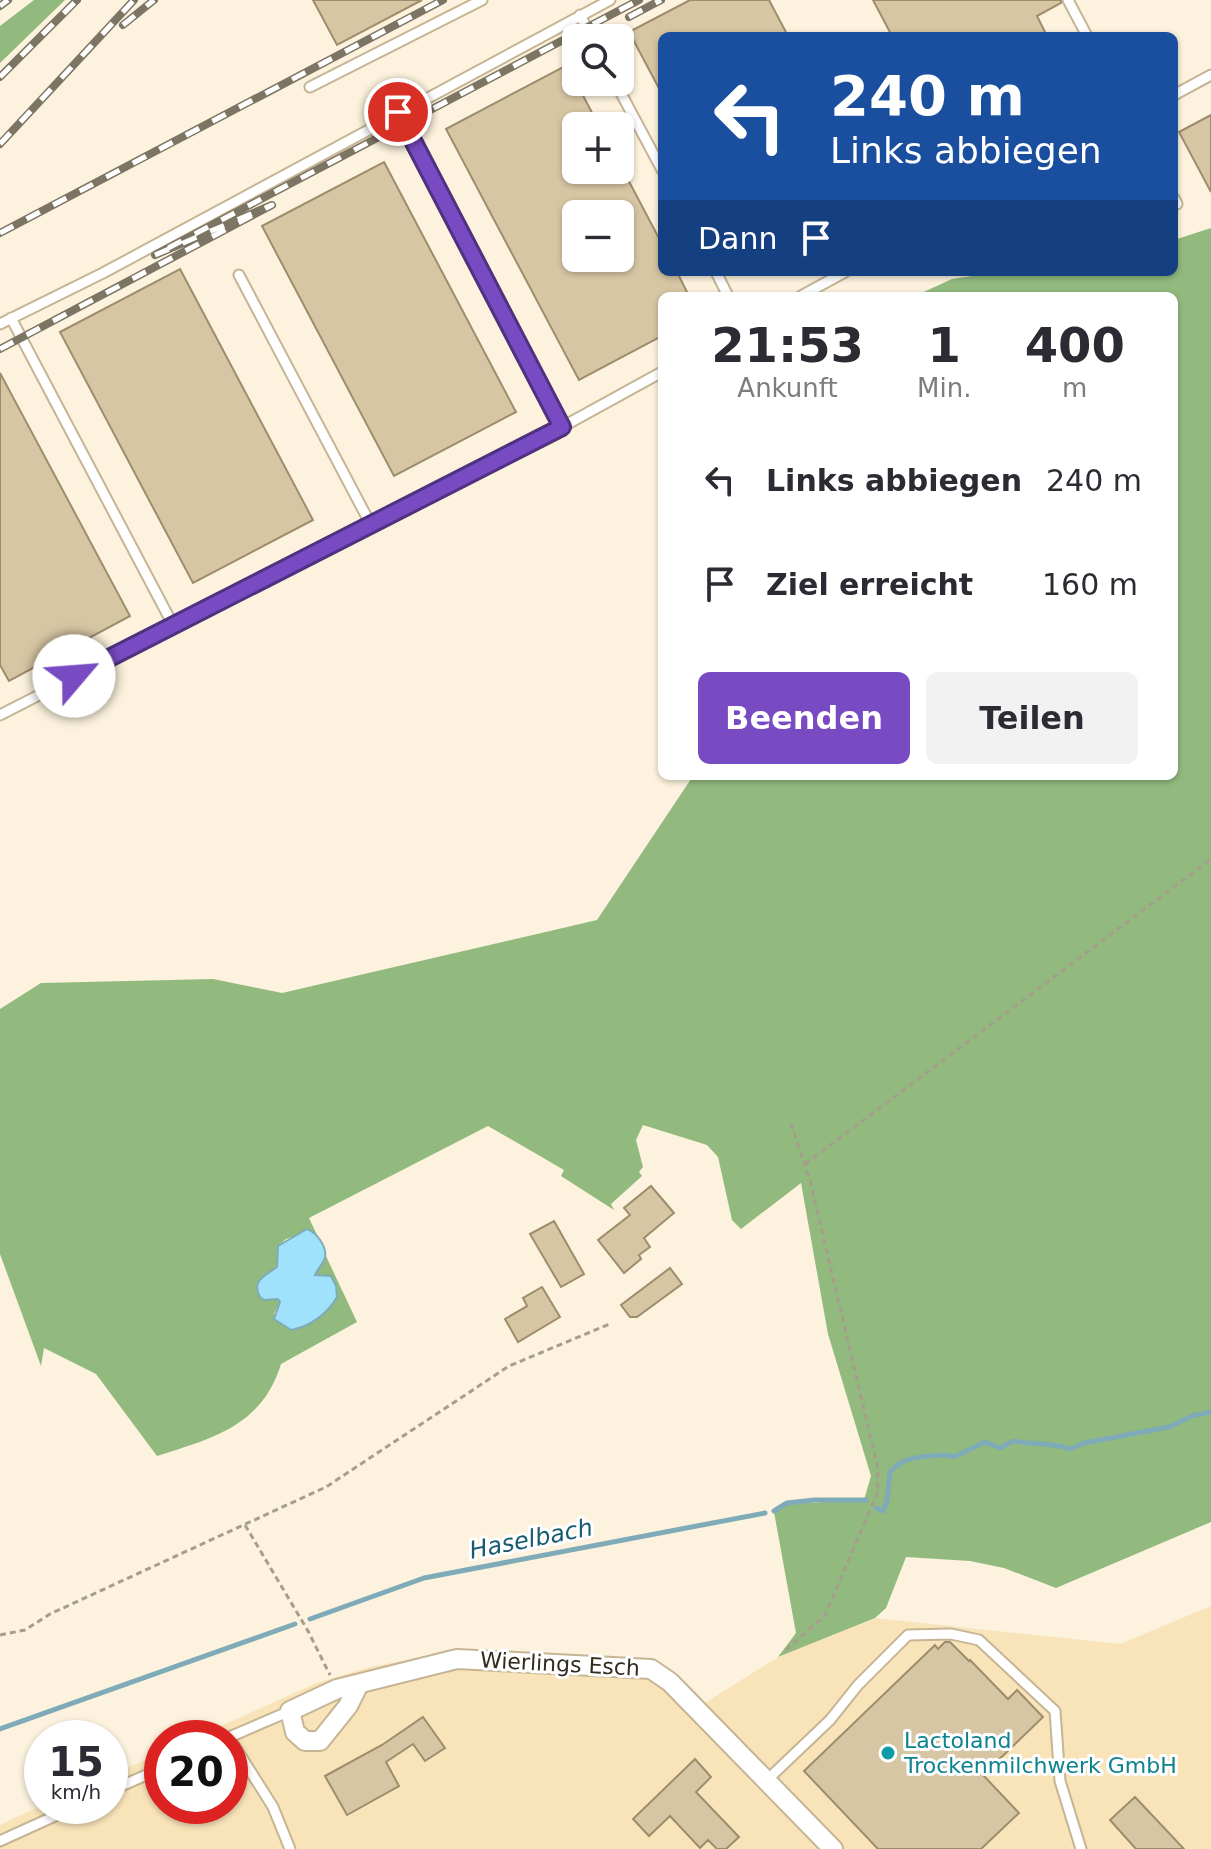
<!DOCTYPE html>
<html lang="de">
<head>
<meta charset="utf-8">
<style>
	body { margin:0; font-family:"DejaVu Sans",sans-serif; background:#f2f2f3; color:#2b2b33; height:100vh; display:flex; flex-direction:column; font-size:30px; white-space:nowrap }
	* { box-sizing:border-box; margin:0 }
	p { font-size:26px; color:#7c7c81 }
	.icon { flex:none; width:44px; height:44px; fill:none; stroke:currentColor; stroke-width:2; stroke-linecap:round; stroke-linejoin:round }
	.map { position:relative; flex:1; overflow:hidden }
	.panel { position:absolute; left:658px; top:292px; width:520px; height:488px; display:flex; flex-direction:column; background:#fff; border-radius:12px; box-shadow:0 2px 6px #0004 }
	.panel>* { flex:none }
	.hud { position:absolute; left:658px; top:32px; width:520px; height:244px; border-radius:12px; box-shadow:0 2px 6px #0004; background:#1a4fa0; color:#fff; overflow:hidden }
	.controls { position:absolute; left:562px; top:24px; display:grid; gap:16px }
	.controls a { display:grid; place-items:center; width:72px; height:72px; border-radius:12px; background:#fff; box-shadow:0 2px 6px #0004; font-size:40px }
	.speed { position:absolute; left:24px; top:1720px; display:flex; gap:16px; font-size:40px; font-weight:700; text-align:center }
	.speed>* { display:grid; place-content:center; width:104px; height:104px; border-radius:50%; background:#fff; box-shadow:0 2px 6px #0004; line-height:1 }
	.speed small { font-size:20px; font-weight:400 }
	.speed .limit { border:12px solid #d22; background:#fff; color:#111 }
	.pin { position:absolute; display:grid; place-items:center; width:68px; height:68px; color:#fff; margin:-34px; border:4px solid #fff; border-radius:50%; box-shadow:0 2px 8px #0007 }
	.me { position:absolute; width:88px; margin:-44px; rotate:63deg; stroke-linejoin:round; filter:drop-shadow(0 0 6px #0008) }
	.turn { display:flex; align-items:center; gap:28px; height:168px; padding:0 40px; font-size:36px }
	.turn .icon { width:104px; height:104px; stroke-width:2.5 }
	.turn b { display:block; font-size:56px; line-height:68px }
	.then { display:flex; align-items:center; height:76px; padding:0 40px; background:#0003; gap:16px; font-size:30px }
	.eta { display:flex; justify-content:space-evenly; align-items:center; height:136px; text-align:center }
	.eta b { font-size:48px; font-weight:700; line-height:56px }
	.button { display:flex; gap:16px; margin-top:auto; padding:16px 40px }
	.button a { flex:1; height:92px; border-radius:12px; background:#784bc3; color:#fff; font-size:32px; font-weight:700; line-height:92px; text-align:center }
	.button a+a { background:#f2f2f3; color:#2b2b33 }
	ul { padding:0; list-style:none }
	li { display:flex; align-items:center; gap:24px; height:104px; padding:0 40px }
	li div { flex:1 }
	li b { display:block; font-size:30px }
	li em { font-style:normal }
	.map>svg:first-child { display:block }
</style>
</head>
<body>
<div class="map">
<svg width="1211" height="1849" viewBox="0 0 1211 1849">
	<rect width="100%" height="100%" fill="#fcf2dd"/>
	<path fill="#f9e4ba" d="M1211,1606V1849H0V1825L42,1805L110,1806V1775L162,1753V1806H230V1738H195L314,1684L370,1667L456,1651L650,1661L700,1706L778,1657L875,1618L1120,1644Z"/>
	<path fill="#92ba7e" d="M34,0H65L0,63V26Z
		M1211,228V1522L1056,1588L1004,1568L970,1561L906,1557L886,1608L875,1618L778,1657L796,1633L774,1512L787,1504L864,1500L871,1476L828,1334L801,1183L741,1229L732,1220L718,1157L707,1145L643,1125L636,1140L643,1167L639,1172L642,1176L611,1204L614,1210L561,1176L564,1170L488,1126L309,1218L317,1235L312,1231L286,1239L278,1246V1264L274,1269L280,1302L274,1314L291,1330L298,1329L323,1314L324,1275L319,1277L315,1272L325,1260V1254L357,1322L281,1364C262,1426 213,1438 157,1456L96,1374L44,1348L41,1366L0,1254V1009L41,983L213,979L282,993L597,920L693,776H1174V296H915L952,279L999,272H1174V240Z"/>
	<path fill="#a0e1fb" stroke="#7fabb9" stroke-width="2" d="M307,1229C316,1232 327,1246 325,1257C324,1263 317,1270 315,1275L331,1276L336,1286L337,1297C328,1313 310,1327 291,1330L274,1319L280,1302L278,1299L264,1300L260,1297C251,1280 265,1276 277,1267L278,1246Z"/>
	<g fill="none" stroke-linecap="round" stroke-linejoin="round">
		<path stroke="#7fabb9" stroke-width="5" d="M876,1508L883,1511L887,1501L890,1472C895,1467 900,1462 907,1460C916,1457 946,1453 954,1457L985,1442L1000,1448L1013,1441C1032,1445 1051,1442 1070,1449L1084,1443L1169,1427L1192,1416L1211,1412
			M774,1511L787,1503L814,1500H866
			M310,1619L424,1578L765,1513
			M0,1729L295,1624"/>
	</g>
	<path fill="#d7c6a4" stroke="#9e8d6d" stroke-width="2" fill-rule="evenodd" d="M313,0H422L337,45Z
		M690,0H769L788,36H662V94L629,32Z
		M873,0H1061V3L1037,16L1047,36H892Z
		M567,65L599,126H576V170H623L662,244V272H677L689,296H662V336L579,380L446,129ZM576,214H620V258H576Z
		M1211,115V192L1179,132Z
		M384,162L516,412L394,476L262,226Z
		M180,269L313,520L193,583L60,332Z
		M0,373L130,616L9,681L0,665Z
		M651,1186L674,1213L644,1238L650,1247L639,1255L641,1259L624,1273L598,1240L630,1215L624,1208Z
		M554,1221L584,1274L561,1287L530,1234Z
		M670,1268L682,1284L637,1317H630L621,1305Z
		M542,1287L560,1317L518,1342L505,1319L527,1306L523,1298Z
		M945,1642H950L969,1661L970,1660L1008,1699L1017,1690L1043,1717L983,1775L1019,1813L981,1849H878L804,1771L935,1645L938,1649Z
		M423,1717L445,1748L425,1761L413,1744L386,1762L399,1786L347,1815L325,1776L382,1745Z
		M695,1759L711,1777L696,1792L739,1837L726,1849H717L708,1840L700,1848L670,1816L649,1836L633,1819Z
		M1135,1797L1184,1849H1136L1110,1820Z"/>
	<g fill="none" stroke-linecap="round" stroke-linejoin="round">
		<defs>
			<path id="lane" d="M1068,0L1087,36
				M580,15L592,38
				M615,82L662,170
				M310,87L482,0
				M1174,95L1211,75
				M398,112L562,427
				M1174,198L1177,204
				M716,272L728,296
				M239,275L371,525
				M801,296L845,272
				M11,318L173,625
				M0,324L103,273L610,0
				M0,715L551,433L662,372
				M227,1738L290,1711
				M230,1739L273,1807L290,1849
				M766,1781L830,1720L858,1685L908,1635L951,1634L979,1640L1055,1711L1060,1781L1081,1849
				M110,1791L162,1768
				M0,1841L77,1806"/>
			<path id="street" d="M359,1684L348,1706L320,1741H305L295,1732L290,1711L337,1689L457,1659L651,1669L670,1682L833,1849"/>
		</defs>
		<use href="#lane" stroke="#c6b594" stroke-width="13"/>
		<use href="#street" stroke="#c6b594" stroke-width="22"/>
		<path stroke="#a69e8c" stroke-width="3" stroke-dasharray="6 4" stroke-linecap="butt" d="M805,1164L1211,859
			M245,1525L308,1631L330,1675
			M0,1635L25,1630L50,1614L326,1487L509,1366L612,1323
			M786,1650L825,1615L877,1494L878,1469L810,1180L790,1121"/>
		<use href="#lane" stroke="#fff" stroke-width="9"/>
		<use href="#street" stroke="#fff" stroke-width="18"/>
		<defs>
			<path id="rail" d="M0,6L8,0
				M629,17L661,0
				M123,25L154,0
				M0,77L77,0
				M0,144L134,0
				M0,233L443,0
				M0,349L272,205L155,255L639,0"/>
		</defs>
		<use href="#rail" stroke="#7c7564" stroke-width="8"/>
		<use href="#rail" stroke="#fff" stroke-width="5" stroke-dasharray="15" stroke-linecap="butt"/>
	</g>
	<g fill="none" stroke-linecap="round" stroke-linejoin="round">
		<defs>
			<path id="route" d="M74,676L562,427L398,112"/>
		</defs>
		<use href="#route" stroke="#4e317f" stroke-width="20"/>
		<use href="#route" stroke="#784bc3" stroke-width="14"/>
	</g>
	<circle fill="#0f9aa8" stroke="#fff" stroke-width="3" cx="888" cy="1753" r="8"/>
	<g text-anchor="middle" dominant-baseline="central" stroke-width="6" stroke-linejoin="round" paint-order="stroke">
		<g font-size="22" fill="#322c1e" stroke="#fff">
			<text transform="translate(560 1664) rotate(3)">Wierlings Esch</text>
		</g>
		<g font-size="22" fill="#0d838f" stroke="#fff" text-anchor="start">
			<text x="904" y="1740">Lactoland<tspan x="904" dy="25">Trockenmilchwerk GmbH</tspan></text>
		</g>
		<g font-size="24" font-style="italic" fill="#175b71" stroke="#fff">
			<text transform="translate(531 1539) rotate(-11)">Haselbach</text>
		</g>
	</g>
</svg>
<div class="controls">
<a><svg class="icon" aria-label="search" viewBox="0 0 24 24"><circle cx="10" cy="10" r="6"/><path d="M15 15l6 6"/></svg></a>
<a>+</a>
<a>−</a>
</div>
<div class="speed"><div>15<small>km/h</small></div><div class="limit">20</div></div>
<div class="pin" style="left:398px;top:112px;background:#d93025"><svg class="icon" aria-label="arrive" viewBox="0 0 24 24"><path d="M6 21V4h12l-3 4 3 4H6"/></svg></div>
<svg class="me" style="left:74px;top:676px" viewBox="-20 -20 40 40"><circle r="19" fill="#fff"/><path d="M0-13L10 11 0 6-10 11z" fill="#784bc3"/></svg>
<div class="hud">
<div class="turn"><svg class="icon" aria-label="left" viewBox="0 0 24 24"><path d="M17 20v-9H6M10 6l-5 5 5 5"/></svg><div><b>240 m</b>Links abbiegen</div></div>
<div class="then">Dann<svg class="icon" aria-label="arrive" viewBox="0 0 24 24"><path d="M6 21V4h12l-3 4 3 4H6"/></svg></div>
</div>
<section class="panel">
<div class="eta">
<div><b>21:53</b><p>Ankunft</p></div>
<div><b>1</b><p>Min.</p></div>
<div><b>400</b><p>m</p></div>
</div>
<ul>
<li><svg class="icon" aria-label="left" viewBox="0 0 24 24"><path d="M17 20v-9H6M10 6l-5 5 5 5"/></svg><div><b>Links abbiegen</b></div><em>240 m</em></li>
<li><svg class="icon" aria-label="arrive" viewBox="0 0 24 24"><path d="M6 21V4h12l-3 4 3 4H6"/></svg><div><b>Ziel erreicht</b></div><em>160 m</em></li>
</ul>
<div class="button"><a>Beenden</a><a>Teilen</a></div>
</section>
</div>
</body>
</html>
